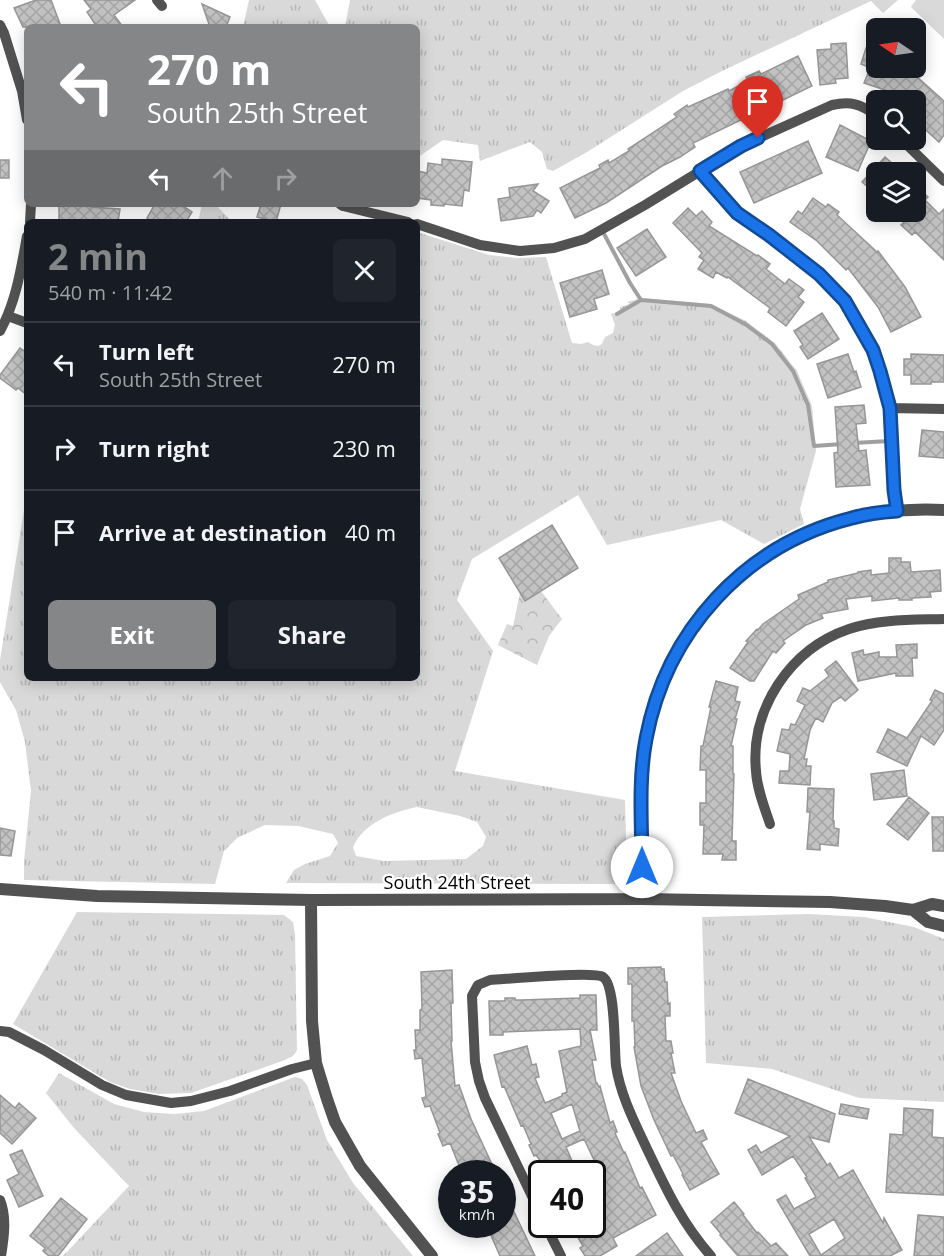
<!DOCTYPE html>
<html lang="en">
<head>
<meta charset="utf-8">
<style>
	body { margin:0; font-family:"Open Sans",sans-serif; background:#20242c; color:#f1f3f6; height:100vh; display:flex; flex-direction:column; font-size:22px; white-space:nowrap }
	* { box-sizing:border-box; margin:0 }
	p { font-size:20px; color:#9ea1a6 }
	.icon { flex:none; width:33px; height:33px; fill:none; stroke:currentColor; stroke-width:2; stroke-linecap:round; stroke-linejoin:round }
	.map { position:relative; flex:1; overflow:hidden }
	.details { position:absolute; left:24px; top:219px; width:396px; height:462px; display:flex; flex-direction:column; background:#171b24; border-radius:9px; box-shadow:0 3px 15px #0003 }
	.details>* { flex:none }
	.banner { position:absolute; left:24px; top:24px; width:396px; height:183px; border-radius:9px; box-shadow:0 3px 15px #0003; background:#858687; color:#fff; overflow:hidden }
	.needle { width:39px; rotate:283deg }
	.fabs { position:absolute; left:866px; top:18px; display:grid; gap:12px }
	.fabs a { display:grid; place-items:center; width:60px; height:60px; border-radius:9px; background:#171b24; box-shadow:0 3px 15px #0003; font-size:30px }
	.speed { position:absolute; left:438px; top:1160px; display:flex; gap:12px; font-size:30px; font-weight:700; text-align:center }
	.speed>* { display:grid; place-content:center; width:78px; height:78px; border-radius:50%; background:#171b24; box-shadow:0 3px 15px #0003; line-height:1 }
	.speed small { font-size:15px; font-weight:400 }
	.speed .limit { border:3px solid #111; border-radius:9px; background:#fff; color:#111 }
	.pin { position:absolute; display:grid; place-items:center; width:51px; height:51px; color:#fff; margin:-62px -26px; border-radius:50% 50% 50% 0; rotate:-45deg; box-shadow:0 0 6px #0007 }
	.pin .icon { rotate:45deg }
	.me { position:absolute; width:66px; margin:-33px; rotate:0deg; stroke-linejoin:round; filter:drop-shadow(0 0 4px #0008) }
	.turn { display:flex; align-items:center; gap:21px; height:126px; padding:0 24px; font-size:27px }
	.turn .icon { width:78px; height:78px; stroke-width:2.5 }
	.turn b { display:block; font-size:42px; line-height:51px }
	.lanes { display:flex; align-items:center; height:57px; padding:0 24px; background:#0003; justify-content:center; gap:30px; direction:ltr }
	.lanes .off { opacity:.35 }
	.round { display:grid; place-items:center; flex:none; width:63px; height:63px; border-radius:9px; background:#20242c }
	.headline { display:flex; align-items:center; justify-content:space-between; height:102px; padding:0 24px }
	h1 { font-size:36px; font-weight:700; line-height:45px; color:#858687 }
	.cta { display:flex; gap:12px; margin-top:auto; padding:12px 24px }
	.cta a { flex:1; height:69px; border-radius:9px; background:#858687; color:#fff; font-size:24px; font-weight:700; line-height:69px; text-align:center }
	.cta a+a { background:#20242c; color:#f1f3f6 }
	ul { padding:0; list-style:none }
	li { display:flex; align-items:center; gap:18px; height:84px; padding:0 24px; border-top:2px solid #363941 }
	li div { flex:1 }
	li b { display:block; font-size:22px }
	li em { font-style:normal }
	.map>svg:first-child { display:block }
</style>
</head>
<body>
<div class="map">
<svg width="944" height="1256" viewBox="0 0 944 1256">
	<defs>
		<pattern id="grass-tufts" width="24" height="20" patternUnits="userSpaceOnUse" patternTransform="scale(1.5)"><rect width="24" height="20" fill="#d9d9d9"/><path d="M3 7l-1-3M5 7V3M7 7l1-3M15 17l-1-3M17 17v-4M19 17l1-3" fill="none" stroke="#b8b8b8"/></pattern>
		<pattern id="forest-crowns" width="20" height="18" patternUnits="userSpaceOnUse" patternTransform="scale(1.5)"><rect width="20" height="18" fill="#d9d9d9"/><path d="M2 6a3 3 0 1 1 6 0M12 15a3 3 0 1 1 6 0" fill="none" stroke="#b8b8b8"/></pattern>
		<pattern id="building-cross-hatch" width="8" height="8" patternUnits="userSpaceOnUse" patternTransform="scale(1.5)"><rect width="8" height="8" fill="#c2c2c2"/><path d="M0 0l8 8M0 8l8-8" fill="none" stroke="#a5a5a5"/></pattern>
	</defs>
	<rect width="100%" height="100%" fill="#fff"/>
	<path fill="url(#grass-tufts)" fill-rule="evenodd" d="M249,0H315L330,27H243Z
		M350,0H898L883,13L871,1L724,70L683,91L587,152L553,171L547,169L542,152L530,142L480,161L478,145L443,140L417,158V27H345Z
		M202,204H215L232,222H198Z
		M417,232L489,255L517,258L546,257L572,343L581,344L588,342L593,345L598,346L602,344L605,337L613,333L615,325L611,314L620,311V307L630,304L627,302L642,298L711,304L746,321L775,343L797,371L812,406L816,451L800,509L804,524L764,544L721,520L607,545L578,495L472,559L457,600L493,651L455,771L625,800L627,868L621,879L614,884L286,883L294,870L305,864L330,856L338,843L333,834L298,826L265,825L237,838L224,851L215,884L24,880V861L31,791L25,742L16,710L0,682V660L24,510L27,506V678H417ZM417,807L460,816L477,822L486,837L483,846L466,859L384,861L356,856L353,847C364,823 392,812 417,807Z
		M77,912L284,915L293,922L295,935L297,1050L294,1055L285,1060L191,1093L158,1094L130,1089L110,1082L13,1024Z
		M808,914L864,917L914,927L944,939V1102L859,1098L772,1069L706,1063L702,917Z
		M59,1073L114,1104L144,1112L174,1114L204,1111L295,1077L302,1079L307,1085L327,1140L353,1183L413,1256H63L129,1186L74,1128L46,1093Z"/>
	<path fill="url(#forest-crowns)" d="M541,591L562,619L549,636L537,665L498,645L507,624L513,626L520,593L525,601Z"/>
	<path fill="#d9d9d9" d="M916,0H944V39L911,7Z"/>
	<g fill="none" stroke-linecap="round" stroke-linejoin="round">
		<path stroke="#a0a0a0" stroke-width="4" d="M603,232L630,283L641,300L711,306L745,324L772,344L793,371L808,405L814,446L842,444
			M617,314L641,300
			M853,443L890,441"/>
	</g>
	<path fill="url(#building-cross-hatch)" stroke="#969696" stroke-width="1.5" fill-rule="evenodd" d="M36,0H51L60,24L54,27H23L14,8Z
		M84,0H135L114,15L123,27H97L87,12L91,9Z
		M202,4L230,17L226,27H210Z
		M846,43L848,78L835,79L836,83L820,85L817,50L831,49V44Z
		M866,48L876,51V68H907L944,101V135L939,142L915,120V100H891L897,94L864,83L870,68H871L861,64Z
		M798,56L812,86L781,101L780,99L761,109L762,112L750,118L749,116L693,143L695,147L680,157L662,166L606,203L575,218L560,188L600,168L599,165L608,160L609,163L629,151L628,149L677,117L674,114L687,105L688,107L728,89L729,91L748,81L746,77L759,71L761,74Z
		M840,125L871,141L858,171L826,157Z
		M808,141L822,173L754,203L740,172Z
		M885,157L902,172H876V194L862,182Z
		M442,159L472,162L469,191L464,190L462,206L444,204V206L431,205V200L417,198V171L427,173L428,163L442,165Z
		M0,160H9V178H0Z
		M538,184L533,191L549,201L541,213L537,210L533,216L501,221L498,199L510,197L509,188Z
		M915,185L928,197L925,200L939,214L944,209V260L915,232L912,235L901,225L904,222L894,212H915Z
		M813,198L826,207L828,204L839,212L837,215L877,252L878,251L905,287L921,317L891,332L878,307L848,268L846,270L817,241L790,222L798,211L802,214Z
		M59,204H91V207L120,209L118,222H59Z
		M155,204H180L192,212L186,222H153L147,218Z
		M261,204H281L276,222L257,217Z
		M688,208L696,216L702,211L712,222L709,226L757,256L758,255L770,264L766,269L785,284L789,279L804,290L798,297L804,302L786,326L768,312L770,308L728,277L727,278L716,272L713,278L698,269L704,260L699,257L702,253L673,223Z
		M647,229L666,257L636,276L617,248Z
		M602,270L609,294L594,299L597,309L570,317L560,283Z
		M822,313L839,339L808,359L800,347L803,345L794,331Z
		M20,348L27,353V395L18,388L16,390L0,378V375Z
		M848,354L854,372L856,371L861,387L828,398L817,364Z
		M911,354L944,355V382H931V384H911V375H904V359H911Z
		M864,405L866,423L856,424L859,451L866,450L870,485L836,487L834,453L838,452L835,407Z
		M922,430L944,432V458L919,456Z
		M552,525L578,568L525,601L499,558Z
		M889,558H901V562H910L911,572L940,570L941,591L930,592L931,597L912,598V600H899V598L872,601V596L846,599L848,609L821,614L823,618L806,625L783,641L785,643L776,653L773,651L754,681H750L730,668L748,642L746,641L757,629L758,630L763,624L799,599L798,595L828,582V580L858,573V572L871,570V575L889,573Z
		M917,644V658H912L913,676H896V673L858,681L852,653L863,650L864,655L879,652V657H897L896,645Z
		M836,661L858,690L845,701L841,697L832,703L823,722L816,718L810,730L804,759H807L806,766H811L810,785L779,783L780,771H789L790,754L777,751L782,729L789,730L791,724L795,725L805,705L797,701L803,688L810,691L829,676L825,670Z
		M716,681L738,687L735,701L740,702L735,719H737L731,746H733V774H734L732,841H736V860H722L723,854H703L704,825H700V803H706V770H700L701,746H703L711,707H709Z
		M935,690L944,694V730L934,745L921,736L907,766L877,752L888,729L907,738L932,701L930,700Z
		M904,770L907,796L874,800L871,774Z
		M808,788L834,789L833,821H834V828L839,829L838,846L820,844V850L807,849L810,812H807Z
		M909,797L929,813L908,840L887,824Z
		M932,817H944V851H933Z
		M0,828L15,831L11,856L0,855Z
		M661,967V969H664L665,982H667L668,1004L670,1003V1016H665L666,1041H671L673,1053H671L675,1073H671L681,1101L696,1133L703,1130L707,1139L701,1142L719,1174L690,1190L682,1175L683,1174L673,1155L671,1156L654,1120L641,1086L634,1047H635L634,1021H632V984H628V968Z
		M452,970L453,1003H451L452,1041H451L455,1086L459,1085L471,1119L496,1173H462L450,1143L443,1146L438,1134L440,1133L430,1106L425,1107L422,1098L426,1097L422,1058L415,1059L414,1050H416L415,1030H420V1010L422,1009L421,972Z
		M580,995H596L597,1030H590L596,1060H592L596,1083H597L599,1087L600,1086L610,1123L613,1121L617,1132L615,1133L624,1153L625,1152L640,1188L642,1187L656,1215L613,1238L617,1246L600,1256H585L580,1248L583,1246L570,1224H592V1173H545L539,1159L536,1155L534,1156L529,1145L531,1144L523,1125L521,1126L504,1086L502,1087L494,1055L527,1046L532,1065L536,1064L539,1077L535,1078L545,1103L562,1096V1094L567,1092L559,1051L581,1046L580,1029L503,1032V1035H490L489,1001H505V998H515V1000H521L580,998ZM572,1104L580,1131L562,1139L551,1113ZM584,1139L595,1162L576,1170L566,1147Z
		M748,1079L835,1114L829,1142L809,1137L827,1165L830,1163L839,1178L853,1170L883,1223L884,1218L902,1250L890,1256H810L777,1200L786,1195L794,1209L816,1197L805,1178L807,1177L793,1156L762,1175L748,1150L756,1145L761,1153L790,1136L735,1113ZM834,1219L845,1238L821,1255L809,1234Z
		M0,1095L15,1108L19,1103L36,1118L12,1144L0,1133Z
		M841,1104L869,1109L867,1119L839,1114Z
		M904,1108L933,1110L932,1137L944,1138V1195L886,1192L890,1134L903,1135Z
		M22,1150L43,1196L19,1207L7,1180L19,1174L10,1155Z
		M502,1185L516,1216L535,1256H500L486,1224H502Z
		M61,1198L87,1219L58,1256H49L43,1251L45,1248L30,1236Z
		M734,1202L744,1214L743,1215L757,1233L758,1232L771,1246L776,1243L788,1256H738L720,1235L721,1234L711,1222Z
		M918,1215L944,1217V1256H914Z
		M667,1233L683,1256H636Z"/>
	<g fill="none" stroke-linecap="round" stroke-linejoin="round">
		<path stroke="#525252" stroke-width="10" d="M157,0L162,6
			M0,25L4,33L22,91L27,120
			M902,140L944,181
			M700,171L737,213L769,235L819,274L845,301L873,350L880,371L890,408L894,490L897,511
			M340,204L343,206L408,222
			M30,222L31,204
			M417,224L480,245L520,251L554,248L585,239L645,205L741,146L832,105C851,101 860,104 876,115
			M8,316L27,323
			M0,331C16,302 21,269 27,236
			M890,408L944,409
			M770,824C764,806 757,789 756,771C750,709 790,649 849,629C879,619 913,620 944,619
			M0,1031L9,1032L44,1050L102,1085L126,1095L171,1103L191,1101L230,1091L292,1069L316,1063
			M0,1200C7,1217 4,1238 1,1256
			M542,1217L485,1098L479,1081L475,1062L472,996L478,985L490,980C508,979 593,971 603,977C616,985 614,1049 616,1066C621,1097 635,1123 648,1151C666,1189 683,1225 711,1256
			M545,1224L561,1256"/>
		<path stroke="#525252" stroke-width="12" d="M0,889L97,896L311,900L641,899L830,902L885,906L913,910L932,904L944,906
			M641,899C642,870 642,841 642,812C642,788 641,764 645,740C673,594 797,502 944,510
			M311,900L312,1021L316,1063L327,1099L335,1122L360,1166L432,1256
			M913,910L928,922L944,926"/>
	</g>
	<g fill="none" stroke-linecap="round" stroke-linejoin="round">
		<defs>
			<path id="route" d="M642,867C642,825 638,781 646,739C666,632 744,545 852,518C866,514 882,512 897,511L894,490L890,408L880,371L873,350L845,301L819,274L769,235L737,213L700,171L741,146L758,138"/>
		</defs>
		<use href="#route" stroke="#114b97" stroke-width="15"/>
		<use href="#route" stroke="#1a73e8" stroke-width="10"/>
	</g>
	<g text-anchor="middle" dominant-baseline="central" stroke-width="4.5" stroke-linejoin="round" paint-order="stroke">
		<g font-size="18" fill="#000" stroke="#fff">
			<text x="457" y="882">South 24th Street</text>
		</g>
	</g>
</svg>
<div class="fabs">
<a><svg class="needle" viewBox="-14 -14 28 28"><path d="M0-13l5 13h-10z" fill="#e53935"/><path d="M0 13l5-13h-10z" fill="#9ea1a6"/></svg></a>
<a><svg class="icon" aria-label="search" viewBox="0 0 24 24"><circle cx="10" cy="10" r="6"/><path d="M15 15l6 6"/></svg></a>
<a><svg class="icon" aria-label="layers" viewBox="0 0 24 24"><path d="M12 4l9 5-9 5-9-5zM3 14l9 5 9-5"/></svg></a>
</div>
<div class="speed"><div>35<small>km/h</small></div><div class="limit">40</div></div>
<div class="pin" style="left:758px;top:138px;background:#d93025"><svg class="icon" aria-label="arrive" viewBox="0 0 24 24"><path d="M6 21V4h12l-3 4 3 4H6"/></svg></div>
<svg class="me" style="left:642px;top:867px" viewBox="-20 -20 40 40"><circle r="19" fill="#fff"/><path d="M0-13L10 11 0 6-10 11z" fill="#1a73e8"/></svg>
<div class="banner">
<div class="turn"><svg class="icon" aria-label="left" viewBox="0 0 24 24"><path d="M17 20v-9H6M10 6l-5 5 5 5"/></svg><div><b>270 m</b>South 25th Street</div></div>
<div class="lanes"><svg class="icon" aria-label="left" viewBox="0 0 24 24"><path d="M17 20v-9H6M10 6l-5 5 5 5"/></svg><svg class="icon off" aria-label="ahead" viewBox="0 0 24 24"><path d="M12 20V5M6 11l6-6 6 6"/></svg><svg class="icon off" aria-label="right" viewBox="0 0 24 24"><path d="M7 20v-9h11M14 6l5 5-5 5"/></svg></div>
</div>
<section class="details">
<div class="headline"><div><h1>2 min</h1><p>540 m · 11:42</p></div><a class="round"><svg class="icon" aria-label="close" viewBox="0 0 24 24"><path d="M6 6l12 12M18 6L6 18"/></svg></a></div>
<ul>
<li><svg class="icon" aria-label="left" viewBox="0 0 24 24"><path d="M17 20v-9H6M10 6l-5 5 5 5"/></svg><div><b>Turn left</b><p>South 25th Street</p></div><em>270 m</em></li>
<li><svg class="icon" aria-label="right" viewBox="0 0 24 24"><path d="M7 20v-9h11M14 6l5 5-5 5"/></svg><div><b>Turn right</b></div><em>230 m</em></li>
<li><svg class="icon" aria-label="arrive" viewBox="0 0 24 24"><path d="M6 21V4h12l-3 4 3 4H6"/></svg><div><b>Arrive at destination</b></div><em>40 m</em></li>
</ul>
<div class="cta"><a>Exit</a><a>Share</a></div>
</section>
</div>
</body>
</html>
